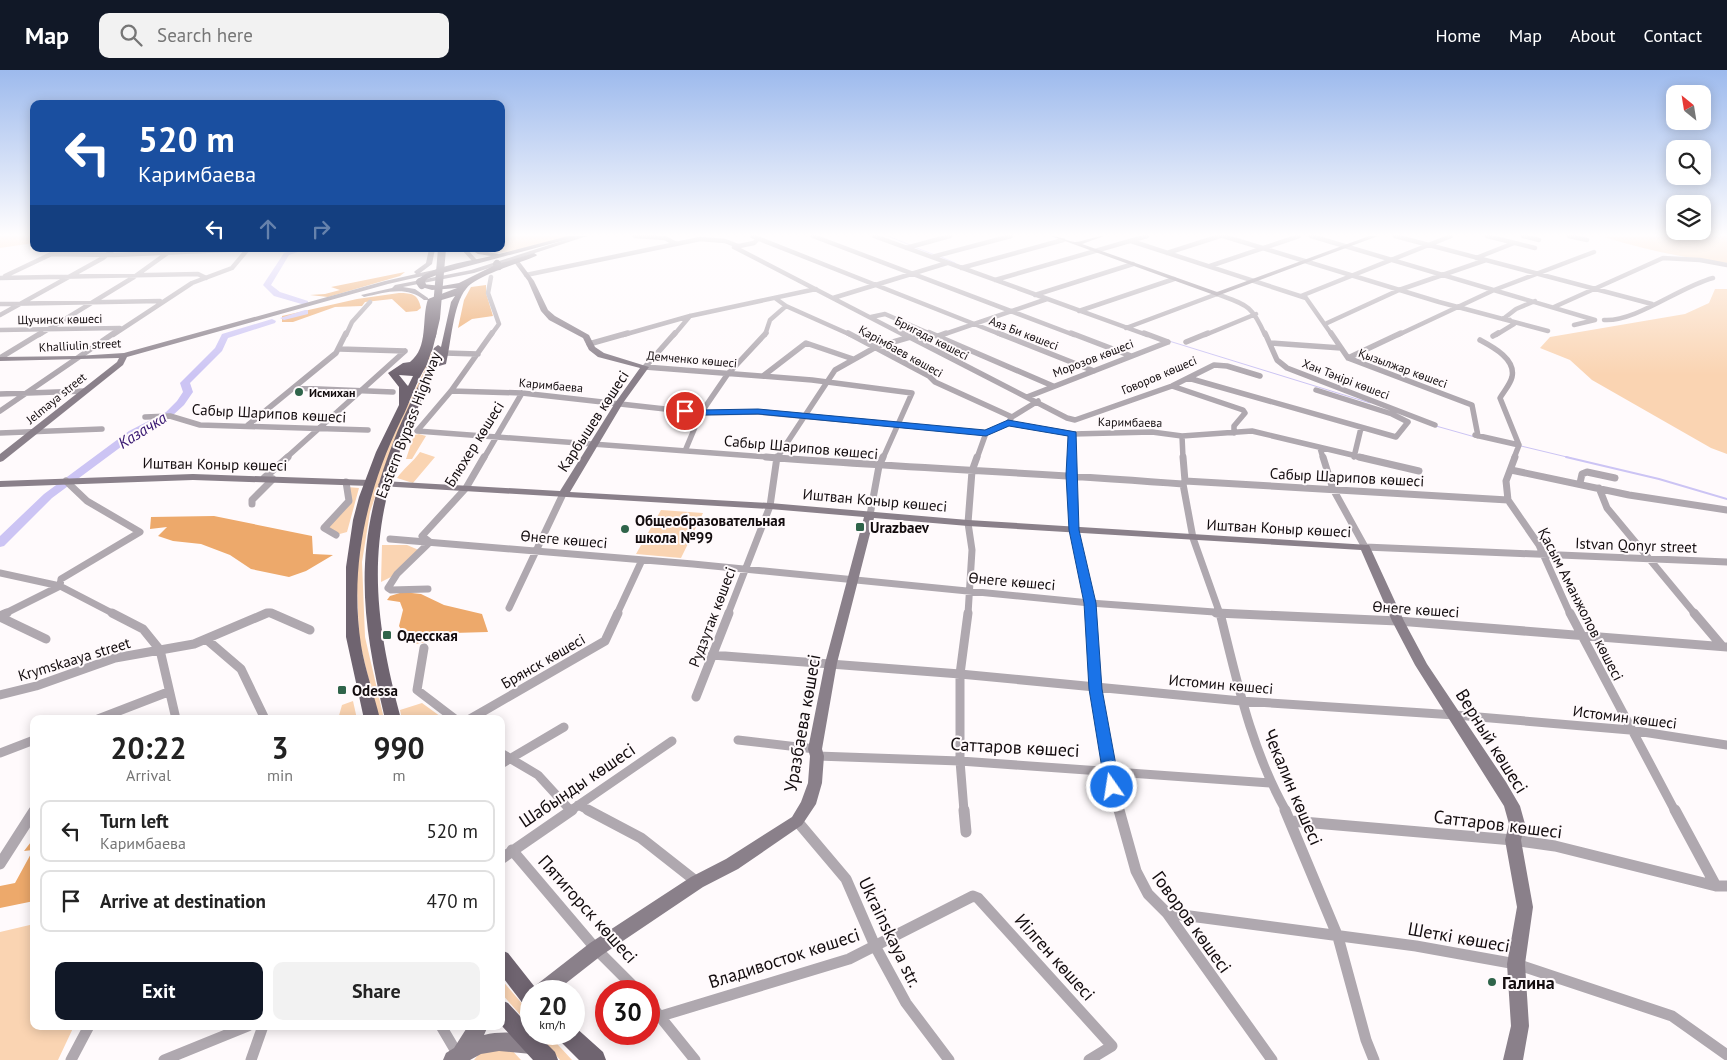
<!DOCTYPE html>
<html lang="en">
<head>
<meta charset="utf-8">
<style>
	body { margin:0; font-family:"PT Sans",sans-serif; background:#f2f2f2; color:#222; height:100vh; display:flex; flex-direction:column; font-size:19px; white-space:nowrap }
	* { box-sizing:border-box; margin:0 }
	p { font-size:16px; color:#767676 }
	.icon { flex:none; width:28px; height:28px; fill:none; stroke:currentColor; stroke-width:2; stroke-linecap:round; stroke-linejoin:round }
	.map { position:relative; flex:1; overflow:hidden }
	.panel { position:absolute; left:30px; top:645px; width:475px; height:315px; display:flex; flex-direction:column; background:#fff; border-radius:10px; box-shadow:0 2px 12px #0003 }
	.panel>* { flex:none }
	.top-card { position:absolute; left:30px; top:30px; width:475px; height:152px; border-radius:10px; box-shadow:0 2px 12px #0003; background:#1a4fa0; color:#fff; overflow:hidden }
	.needle { width:32px; rotate:330deg }
	.buttons { position:absolute; left:1666px; top:15px; display:grid; gap:10px }
	.buttons a { display:grid; place-items:center; width:45px; height:45px; border-radius:10px; background:#fff; box-shadow:0 2px 12px #0003; font-size:25px }
	.speed { position:absolute; left:520px; top:910px; display:flex; gap:10px; font-size:25px; font-weight:700; text-align:center }
	.speed>* { display:grid; place-content:center; width:65px; height:65px; border-radius:50%; background:#fff; box-shadow:0 2px 12px #0003; line-height:1 }
	.speed small { font-size:12px; font-weight:400 }
	.speed .limit { border:8px solid #d22; background:#fff; color:#111 }
	.pin { position:absolute; display:grid; place-items:center; width:42px; height:42px; color:#fff; margin:-21px; border:2px solid #fff; border-radius:50%; box-shadow:0 1px 5px #0007 }
	.me { position:absolute; width:55px; margin:-28px; rotate:347deg; stroke-linejoin:round; filter:drop-shadow(0 0 4px #0008) }
	.turn { display:flex; align-items:center; gap:18px; height:105px; padding:0 25px; font-size:22px }
	.turn .icon { width:65px; height:65px; stroke-width:2.5 }
	.turn b { display:block; font-size:35px; line-height:42px }
	.lanes { display:flex; align-items:center; height:48px; padding:0 25px; background:#0003; justify-content:center; gap:25px; direction:ltr }
	.lanes .off { opacity:.35 }
	.eta { display:flex; justify-content:space-evenly; align-items:center; height:85px; text-align:center }
	.eta b { font-size:30px; font-weight:800; line-height:35px }
	.cta { display:flex; gap:10px; margin-top:auto; padding:10px 25px }
	.cta a { flex:1; height:58px; border-radius:10px; background:#111827; color:#fff; font-size:20px; font-weight:800; line-height:58px; text-align:center }
	.cta a+a { background:#f2f2f2; color:#222 }
	ul { padding:0; list-style:none }
	li { display:flex; align-items:center; gap:15px; height:62px; margin:0 10px 8px; padding:0 15px; border:2px solid #e0e0e0; border-radius:10px }
	li div { flex:1 }
	li b { display:block; font-size:19px }
	li em { font-style:normal }
	header { display:flex; align-items:center; gap:30px; box-sizing:border-box; height:70px; padding:0 25px; background:#111827; color:#fff }
	header strong { font-size:24px }
	nav { display:flex; gap:28px; margin-inline-start:auto; font-size:18px }
	.search { width:350px; height:45px; background:#f2f2f2; display:flex; align-items:center; gap:12px; box-sizing:border-box; padding:0 18px; border-radius:10px; color:#767676; font-size:19px }
	.map>svg:first-child { display:block }
</style>
</head>
<body>
<header>
<strong>Map</strong>
<div class="search"><svg class="icon" aria-label="search" viewBox="0 0 24 24"><circle cx="10" cy="10" r="6"/><path d="M15 15l6 6"/></svg>Search here</div>
<nav><a>Home</a><a>Map</a><a>About</a><a>Contact</a></nav>
</header>
<div class="map">
<svg width="1727" height="990" viewBox="0 0 1727 990">
	<rect width="100%" height="100%" fill="#fffafc"/>
	<path fill="#fad4b2" d="M0,166H34V173L0,178Z
		M501,166H574C548,172 499,191 476,179H501Z
		M1727,166V193C1685,188 1645,180 1604,167Z
		M1715,219H1727V384L1711,378L1592,310L1570,290L1540,278L1550,267L1685,244L1709,233Z
		M441,241L427,301L390,382L370,442L362,492L365,567L384,649H378L359,569L356,492L364,442L385,383L424,301Z
		M419,364L426,366L412,389H406L414,365Z
		M420,382L435,387L413,413L397,408C404,398 413,392 420,382Z
		M347,417L359,418L347,462L336,465L324,458L348,431Z
		M661,440L703,443L681,488L636,484Z
		M382,475H407L421,481L397,504L381,512Z
		M353,631L357,649H338L342,635Z
		M422,633L444,649H402L400,640Z
		M34,854V956H74L58,990H0V862Z
		M501,909L531,944V957L501,923Z
		M537,964H548L572,990H560Z
		M508,976L521,990H474L483,979Z"/>
	<path fill="#eda96b" d="M405,202L400,206L328,227L310,225L325,224L340,220L331,217Z
		M486,215V223L493,246L472,249L458,258L464,230L471,217Z
		M399,223C412,223 418,224 421,238L417,241L406,242L392,229L365,232L362,236L335,237L293,252H282V246L357,229Z
		M214,446L312,466L313,484L333,485L306,501L289,507L251,499L230,485L201,474L173,471L158,466L167,457L150,459L151,447Z
		M403,522L421,524L444,535L482,544L488,562L453,563L435,570L415,574L403,563L399,556L403,540L400,532L387,530L390,526Z
		M34,768V831L0,838V816L15,813L33,780L24,781Z"/>
	<g fill="none" stroke-linecap="round" stroke-linejoin="round">
		<path stroke="#ccc4f4" stroke-width="1" d="M888,166L910,175
			M914,177L935,185
			M939,186L955,193
			M1169,271L1370,333
			M1436,356L1475,367
			M1521,376L1571,388"/>
		<path stroke="#ccc4f4" stroke-width="2" d="M1566,387L1659,409L1727,429"/>
		<path fill="#ccc4f4" fill-rule="evenodd" d="M297,179H307L289,185L271,215L280,222L308,231V235H305L274,226L263,215L284,183Z
			M305,240H308V244L284,250L280,248Z
			M272,249L276,251L275,253L228,268L222,281L190,313L193,322L184,335L172,346L137,365L52,428L4,476L0,477V466L44,424L129,361L166,342L177,331L183,322L180,313L215,278L222,264Z"/>
		<path stroke="#afa8af" stroke-width="4.5" d="M635,166L665,168L676,174
			M752,166L1002,265
			M813,166L1074,265
			M874,166L1147,265
			M1223,166L1439,232L1548,261
			M1311,166L1595,250L1574,255
			M1395,166L1652,234
			M1487,166L1535,178
			M1523,166L1539,170
			M1569,166L1587,170
			M1131,171L1306,228L1332,265
			M734,177L904,265
			M734,177L754,173L758,169
			M906,178L950,166
			M1167,183L1220,166
			M51,184L114,185L248,179
			M932,187L1011,166
			M1476,188L1514,173
			M1210,196L1299,166
			M961,198L1063,170
			M526,205L700,169L725,171L738,176
			M5,206L62,179
			M491,207L488,223L499,254L491,265
			M0,208L198,204L206,208
			M995,210L1147,166
			M1035,225L1133,194
			M1301,226L1451,166
			M775,228L786,236L851,265
			M833,228L947,193
			M0,234L160,231
			M1554,237L1663,188L1700,190L1727,195
			M1079,241L1174,209
			M0,245L103,188L114,179
			M871,247L885,244L933,265
			M1503,249L1516,239L1535,231
			M1604,250C1636,252 1679,217 1713,208
			M1325,254L1399,220L1486,190
			M1126,258L1217,224C1247,235 1252,235 1265,265
			M0,260L120,258
			M39,265L134,207L173,179
			M113,265L192,213L232,198L248,179
			M346,265L352,252L370,232
			M623,265L690,246L816,219
			M674,265L690,246
			M765,265L770,250L786,236
			M920,265L929,262
			M942,265L1047,229
			M1205,265L1256,244
			M1398,265L1494,220L1594,182
			M1496,265L1514,254L1510,250"/>
		<path stroke="#afa8af" stroke-width="5.5" d="M492,263L451,321L417,361L781,388
			M848,263L929,306L935,312L1012,347L1008,353
			M902,263L1067,348L1075,350L1172,316L1214,295L1227,296L1260,306
			M930,263L1053,316
			M998,263L1094,301
			M1071,263L1131,286
			M1144,263L1168,272
			M1265,263L1277,290L1287,298L1435,355
			M1331,263L1348,288L1472,335L1478,366
			M938,266L946,263
			M1493,266L1498,263
			M1480,270C1493,277 1516,289 1512,307C1510,315 1504,321 1500,328L1519,375L1514,388
			M1186,272L1208,263
			M1271,273L1341,278
			M589,274L628,263
			M340,279L405,281
			M445,283L478,284
			M0,288L41,263
			M1348,288L1401,263
			M645,297L812,310L912,323L883,388
			M645,297L675,263
			M763,306L806,273L853,289
			M1188,308L1396,367L1408,352L1392,344L1316,320
			M1172,316L1243,340L1245,343L1234,356V363
			M294,318L393,322
			M451,321L522,323L701,343L758,342L986,363L1008,353L1073,364L1152,362L1182,366L1252,361L1365,388
			M0,324L85,321
			M1027,327L1168,272
			M0,341L114,263
			M145,347L170,346L200,355L368,360
			M1012,347L1038,331
			M248,355L336,283L346,263
			M0,363L102,359
			M1475,365L1519,375
			M1182,366L1183,388
			M1320,378L1323,388
			M685,381L701,343L727,305L766,263
			M1354,387L1361,358
			M286,388L405,281
			M484,388L522,323
			M777,388L835,300L876,277L924,263
			M977,388L986,363
			M1072,388L1073,364"/>
		<path stroke="#afa8af" stroke-width="7" d="M766,387C905,398 1044,403 1183,414
			M1072,387L1074,460L1091,544
			M1183,387L1185,411L1183,414L1193,468L1220,544
			M1323,387L1333,419L1365,477L1727,492
			M1359,387L1419,401
			M1515,387L1506,411L1508,430L1539,475L1570,544
			M1511,400L1629,425L1727,440
			M264,408L288,387
			M66,411L87,431L140,462L61,509L60,516L114,544
			M1185,411L1508,430
			M1580,413L1582,404L1587,402L1615,408
			M1599,418L1607,438L1695,544
			M252,434V430L273,409
			M870,445L879,396L883,387
			M336,465L324,458L349,431L346,412
			M390,469L693,494L1090,533L1242,544
			M0,503L60,516
			M428,519L391,520L388,518L397,504L430,472L422,466L466,418L484,387
			M509,538L563,424
			M4,544L60,516
			M264,544L269,542L273,544
			M617,544L642,490
			M728,544L770,436L777,387
			M968,544L972,480L968,453L972,401L977,387"/>
		<path stroke="#afa8af" stroke-width="9" d="M112,543L143,559L160,580L176,649
			M271,543L310,560
			M1091,543C1095,610 1101,676 1119,741
			M1216,543L1398,551L1727,577
			M1220,543C1237,611 1251,679 1286,741
			M1570,543L1675,741
			M1694,543L1722,576
			M0,546L7,543
			M0,547L46,569
			M206,569L241,599L265,649
			M424,578L417,620L455,649
			M712,585L960,604L1241,631L1455,645L1630,660L1727,675
			M0,625L36,616L115,588L194,574L267,543
			M696,627L729,543
			M98,649L168,622
			M470,649L605,571L618,543
			M738,670L815,679
			M0,683L34,670
			M501,683L538,705L570,740
			M817,686L960,691L1270,713
			M501,694L564,657
			M578,735L590,741
			M570,741L672,671
			M964,741L960,691V604L968,543"/>
		<path stroke="#afa8af" stroke-width="11" d="M588,740L641,768L697,812
			M964,740L966,762
			M1119,740L1136,801L1148,824L1167,843L1272,990
			M1285,740L1338,867L1366,970L1374,990
			M1675,740L1716,816
			M797,751L846,809L875,876L906,933L949,990
			M1291,751L1513,770L1555,776L1716,816H1727
			M512,780L596,879L638,921
			M501,789L572,740
			M0,794L34,741
			M1167,843L1416,876L1516,894L1672,946L1727,985
			M649,933L695,990
			M661,946L849,889L973,826L978,828L1112,976L1089,990
			M441,956L461,990
			M71,990L89,956
			M164,990L248,956
			M251,990L263,956"/>
		<path fill="#8a808a" fill-rule="evenodd" d="M577,166H587L474,203L403,217L415,219L428,228V230H424C406,215 384,223 364,227L361,225L392,218L395,215L471,200Z
			M1051,166C1060,166 1067,171 1075,172C1083,172 1094,166 1104,166L1082,174L1217,222L1369,166H1378L1217,226Z
			M429,179H435L432,194L420,203L443,198L445,199V201L388,214L127,287L123,295L3,391L0,392V384L117,292L119,288L0,291V287L77,286L124,283L385,211L416,204L414,202L415,201L426,193Z
			M461,179H467L477,190V192H473Z
			M515,191H519L534,211L548,240L555,246L589,265L595,277L604,283L649,297L623,333L570,422L770,433L968,450L1369,475L1404,551L1427,594L1506,712L1520,736L1525,754L1521,770L1533,837L1525,894L1529,956L1523,990H1503L1511,956L1507,894L1517,837L1505,770L1509,754L1504,736L1415,595L1392,551L1361,480L968,456L874,448L837,593L822,679L824,686L822,713L816,734L802,755L738,799L703,817L602,885L556,921H533L536,915L590,873L691,807L726,789L792,747L801,732L808,713L810,686L808,679L825,593L864,447L770,439L379,416L378,414L383,411L560,421L615,333L640,298L598,287L589,280L583,268L549,250L541,241L528,211L514,192Z
			M193,404L370,410L375,413L370,416L193,410L0,417V411Z
			M468,956H488L484,965C501,961 521,962 538,968L540,975L538,982L531,984L499,981L481,984L470,990H443L446,983L454,978Z"/>
		<path fill="#6f6470" fill-rule="evenodd" d="M568,166H580L439,204L427,209L423,214L416,212C428,196 471,191 491,186L478,184L470,179L499,184Z
			M534,183L537,185L536,186C520,193 475,206 466,219C453,234 451,274 446,294L439,296L438,290C427,321 411,350 400,381C366,479 375,551 401,649H385C360,544 353,475 393,373C405,340 423,311 434,278L438,275L441,277L451,232L455,226L435,232L429,277L432,279L427,295C416,311 410,333 401,350C367,420 349,496 361,575C365,600 374,624 380,649H364L346,567V497L353,450L359,427L376,382L399,335V317L388,303L403,293L410,292C429,277 421,250 428,229L457,218L432,220L418,216L422,214L442,216L459,213L495,195ZM399,305L413,306L408,316L407,315Z
			M501,880L508,883L538,921H531V938L524,935L501,905Z
			M501,930L508,933L531,958V964H537L555,982L558,990H533L501,955Z
			M574,956L603,982L606,990H579L560,971L557,964H574Z"/>
		<path stroke="#6f6470" stroke-width="8" d="M497,194L499,196
			M420,212L422,215
			M432,265L436,248L442,179"/>
		<path stroke="#6f6470" stroke-width="9" d="M428,279L432,263"/>
	</g>
	<linearGradient id="sky" x2="0" y2="1"><stop stop-color="#9dbaed"/><stop offset="0.54" stop-color="#fffdfe"/><stop offset="1" stop-color="#fffdfe" stop-opacity="0"/></linearGradient>
	<rect width="1727" height="305" fill="url(#sky)"/>
	<path fill="#1a73e8" stroke="#114b97" d="M685,338L701,340L758,339L985,360L1008,350L1076,362L1079,460L1096,533L1102,619L1120,717L1118,721H1107L1105,717L1089,619L1084,533L1069,460L1066,405L1068,366L1009,356L986,366L758,344L701,345L682,343L680,341Z"/>
	<g fill="#2f644a" stroke="#fffafc" stroke-width="2">
		<circle cx="299" cy="322" r="5"/>
		<rect x="855" y="452" width="10" height="10" rx="2.5"/>
		<circle cx="625" cy="459" r="5"/>
		<rect x="382" y="560" width="10" height="10" rx="2.5"/>
		<rect x="337" y="615" width="10" height="10" rx="2.5"/>
		<circle cx="1492" cy="912" r="5"/>
	</g>
	<g text-anchor="middle" dominant-baseline="central" stroke-width="4" stroke-linejoin="round" paint-order="stroke">
		<g font-size="12" fill="#130c0e" stroke="#fffafc">
			<text transform="translate(60 249) rotate(-1)">Щучинск көшесі</text>
			<text transform="translate(1024 263) rotate(21)">Аяз Би көшесі</text>
			<text transform="translate(932 268) rotate(27)">Бригада көшесі</text>
			<text transform="translate(80 275) rotate(-3)">Khalliulin street</text>
			<text transform="translate(901 281) rotate(29)">Қарімбаев көшесі</text>
			<text transform="translate(1093 288) rotate(-21)">Морозов көшесі</text>
			<text transform="translate(692 289) rotate(5)">Демченко көшесі</text>
			<text transform="translate(1403 298) rotate(20)">Қызылжар көшесі</text>
			<text transform="translate(1159 305) rotate(-23)">Говоров көшесі</text>
			<text transform="translate(1346 309) rotate(21)">Хан Тәңірі көшесі</text>
			<text transform="translate(551 315) rotate(5)">Каримбаева</text>
			<text transform="translate(56 328) rotate(-39)">Jelmaya street</text>
			<text transform="translate(1130 352) rotate(1)">Каримбаева</text>
		</g>
		<g font-size="12" font-weight="bold" fill="#130c0e" stroke="#fffafc" text-anchor="start">
			<text x="309" y="322">Исмихан</text>
		</g>
		<g font-size="15" fill="#130c0e" stroke="#fffafc">
			<text transform="translate(269 343) rotate(3)">Сабыр Шарипов көшесі</text>
			<text transform="translate(593 351) rotate(-57)">Карбышев көшесі</text>
			<text transform="translate(408 355) rotate(-69)">Eastern Bypass Highway</text>
			<text transform="translate(474 374) rotate(-58)">Блюхер көшесі</text>
			<text transform="translate(801 377) rotate(5)">Сабыр Шарипов көшесі</text>
			<text transform="translate(215 394) rotate(1)">Иштван Коныр көшесі</text>
			<text transform="translate(1347 407) rotate(3)">Сабыр Шарипов көшесі</text>
			<text transform="translate(875 430) rotate(5)">Иштван Коныр көшесі</text>
			<text transform="translate(1279 458) rotate(3)">Иштван Коныр көшесі</text>
			<text transform="translate(564 469) rotate(5)">Өнеге көшесі</text>
			<text transform="translate(1636 475) rotate(2)">Istvan Qonyr street</text>
			<text transform="translate(1012 511) rotate(5)">Өнеге көшесі</text>
			<text transform="translate(1581 534) rotate(63)">Қасым Аманжолов көшесі</text>
			<text transform="translate(1416 539) rotate(4)">Өнеге көшесі</text>
			<text transform="translate(712 547) rotate(-69)">Рудзутак көшесі</text>
			<text transform="translate(74 589) rotate(-17)">Krymskaaya street</text>
			<text transform="translate(543 591) rotate(-30)">Брянск көшесі</text>
			<text transform="translate(1221 614) rotate(5)">Истомин көшесі</text>
			<text transform="translate(1625 647) rotate(7)">Истомин көшесі</text>
		</g>
		<g font-size="15" font-weight="bold" fill="#130c0e" stroke="#fffafc" text-anchor="start">
			<text x="635" y="450">Общеобразовательная<tspan x="635" dy="17">школа №99</tspan></text>
			<text x="870" y="457">Urazbaev</text>
			<text x="397" y="565">Одесская</text>
			<text x="352" y="620">Odessa</text>
		</g>
		<g font-size="16" font-style="italic" fill="#35146f" stroke="#fffafc">
			<text transform="translate(142 360) rotate(-32)">Казачка</text>
		</g>
		<g font-size="18" fill="#130c0e" stroke="#fffafc">
			<text transform="translate(802 653) rotate(-80)">Уразбаева көшесі</text>
			<text transform="translate(1492 671) rotate(58)">Верный көшесі</text>
			<text transform="translate(1015 677) rotate(3)">Саттаров көшесі</text>
			<text transform="translate(577 715) rotate(-34)">Шабынды көшесі</text>
			<text transform="translate(1293 717) rotate(67)">Чекалин көшесі</text>
			<text transform="translate(1498 754) rotate(7)">Саттаров көшесі</text>
			<text transform="translate(588 839) rotate(48)">Пятигорск көшесі</text>
			<text transform="translate(1192 852) rotate(54)">Говоров көшесі</text>
			<text transform="translate(890 862) rotate(64)">Ukrainskaya str.</text>
			<text transform="translate(1459 867) rotate(10)">Шеткі көшесі</text>
			<text transform="translate(1055 887) rotate(48)">Иілген көшесі</text>
			<text transform="translate(784 888) rotate(-18)">Владивосток көшесі</text>
		</g>
		<g font-size="18" font-weight="bold" fill="#130c0e" stroke="#fffafc" text-anchor="start">
			<text x="1502" y="912">Галина</text>
		</g>
	</g>
</svg>
<div class="buttons">
<a><svg class="needle" viewBox="-14 -14 28 28"><path d="M0-13l5 13h-10z" fill="#e53935"/><path d="M0 13l5-13h-10z" fill="#767676"/></svg></a>
<a><svg class="icon" aria-label="search" viewBox="0 0 24 24"><circle cx="10" cy="10" r="6"/><path d="M15 15l6 6"/></svg></a>
<a><svg class="icon" aria-label="layers" viewBox="0 0 24 24"><path d="M12 4l9 5-9 5-9-5zM3 14l9 5 9-5"/></svg></a>
</div>
<div class="speed"><div>20<small>km/h</small></div><div class="limit">30</div></div>
<div class="pin" style="left:685px;top:341px;background:#d93025"><svg class="icon" aria-label="arrive" viewBox="0 0 24 24"><path d="M6 21V4h12l-3 4 3 4H6"/></svg></div>
<svg class="me" style="left:1112px;top:717px" viewBox="-20 -20 40 40"><circle r="17" fill="#1a73e8" stroke="#fff" stroke-width="3"/><path d="M0-11L8 9 0 5-8 9z" fill="#fff"/></svg>
<div class="top-card">
<div class="turn"><svg class="icon" aria-label="left" viewBox="0 0 24 24"><path d="M17 20v-9H6M10 6l-5 5 5 5"/></svg><div><b>520 m</b>Каримбаева</div></div>
<div class="lanes"><svg class="icon" aria-label="left" viewBox="0 0 24 24"><path d="M17 20v-9H6M10 6l-5 5 5 5"/></svg><svg class="icon off" aria-label="ahead" viewBox="0 0 24 24"><path d="M12 20V5M6 11l6-6 6 6"/></svg><svg class="icon off" aria-label="right" viewBox="0 0 24 24"><path d="M7 20v-9h11M14 6l5 5-5 5"/></svg></div>
</div>
<section class="panel">
<div class="eta">
<div><b>20:22</b><p>Arrival</p></div>
<div><b>3</b><p>min</p></div>
<div><b>990</b><p>m</p></div>
</div>
<ul>
<li><svg class="icon" aria-label="left" viewBox="0 0 24 24"><path d="M17 20v-9H6M10 6l-5 5 5 5"/></svg><div><b>Turn left</b><p>Каримбаева</p></div><em>520 m</em></li>
<li><svg class="icon" aria-label="arrive" viewBox="0 0 24 24"><path d="M6 21V4h12l-3 4 3 4H6"/></svg><div><b>Arrive at destination</b></div><em>470 m</em></li>
</ul>
<div class="cta"><a>Exit</a><a>Share</a></div>
</section>
</div>
</body>
</html>
